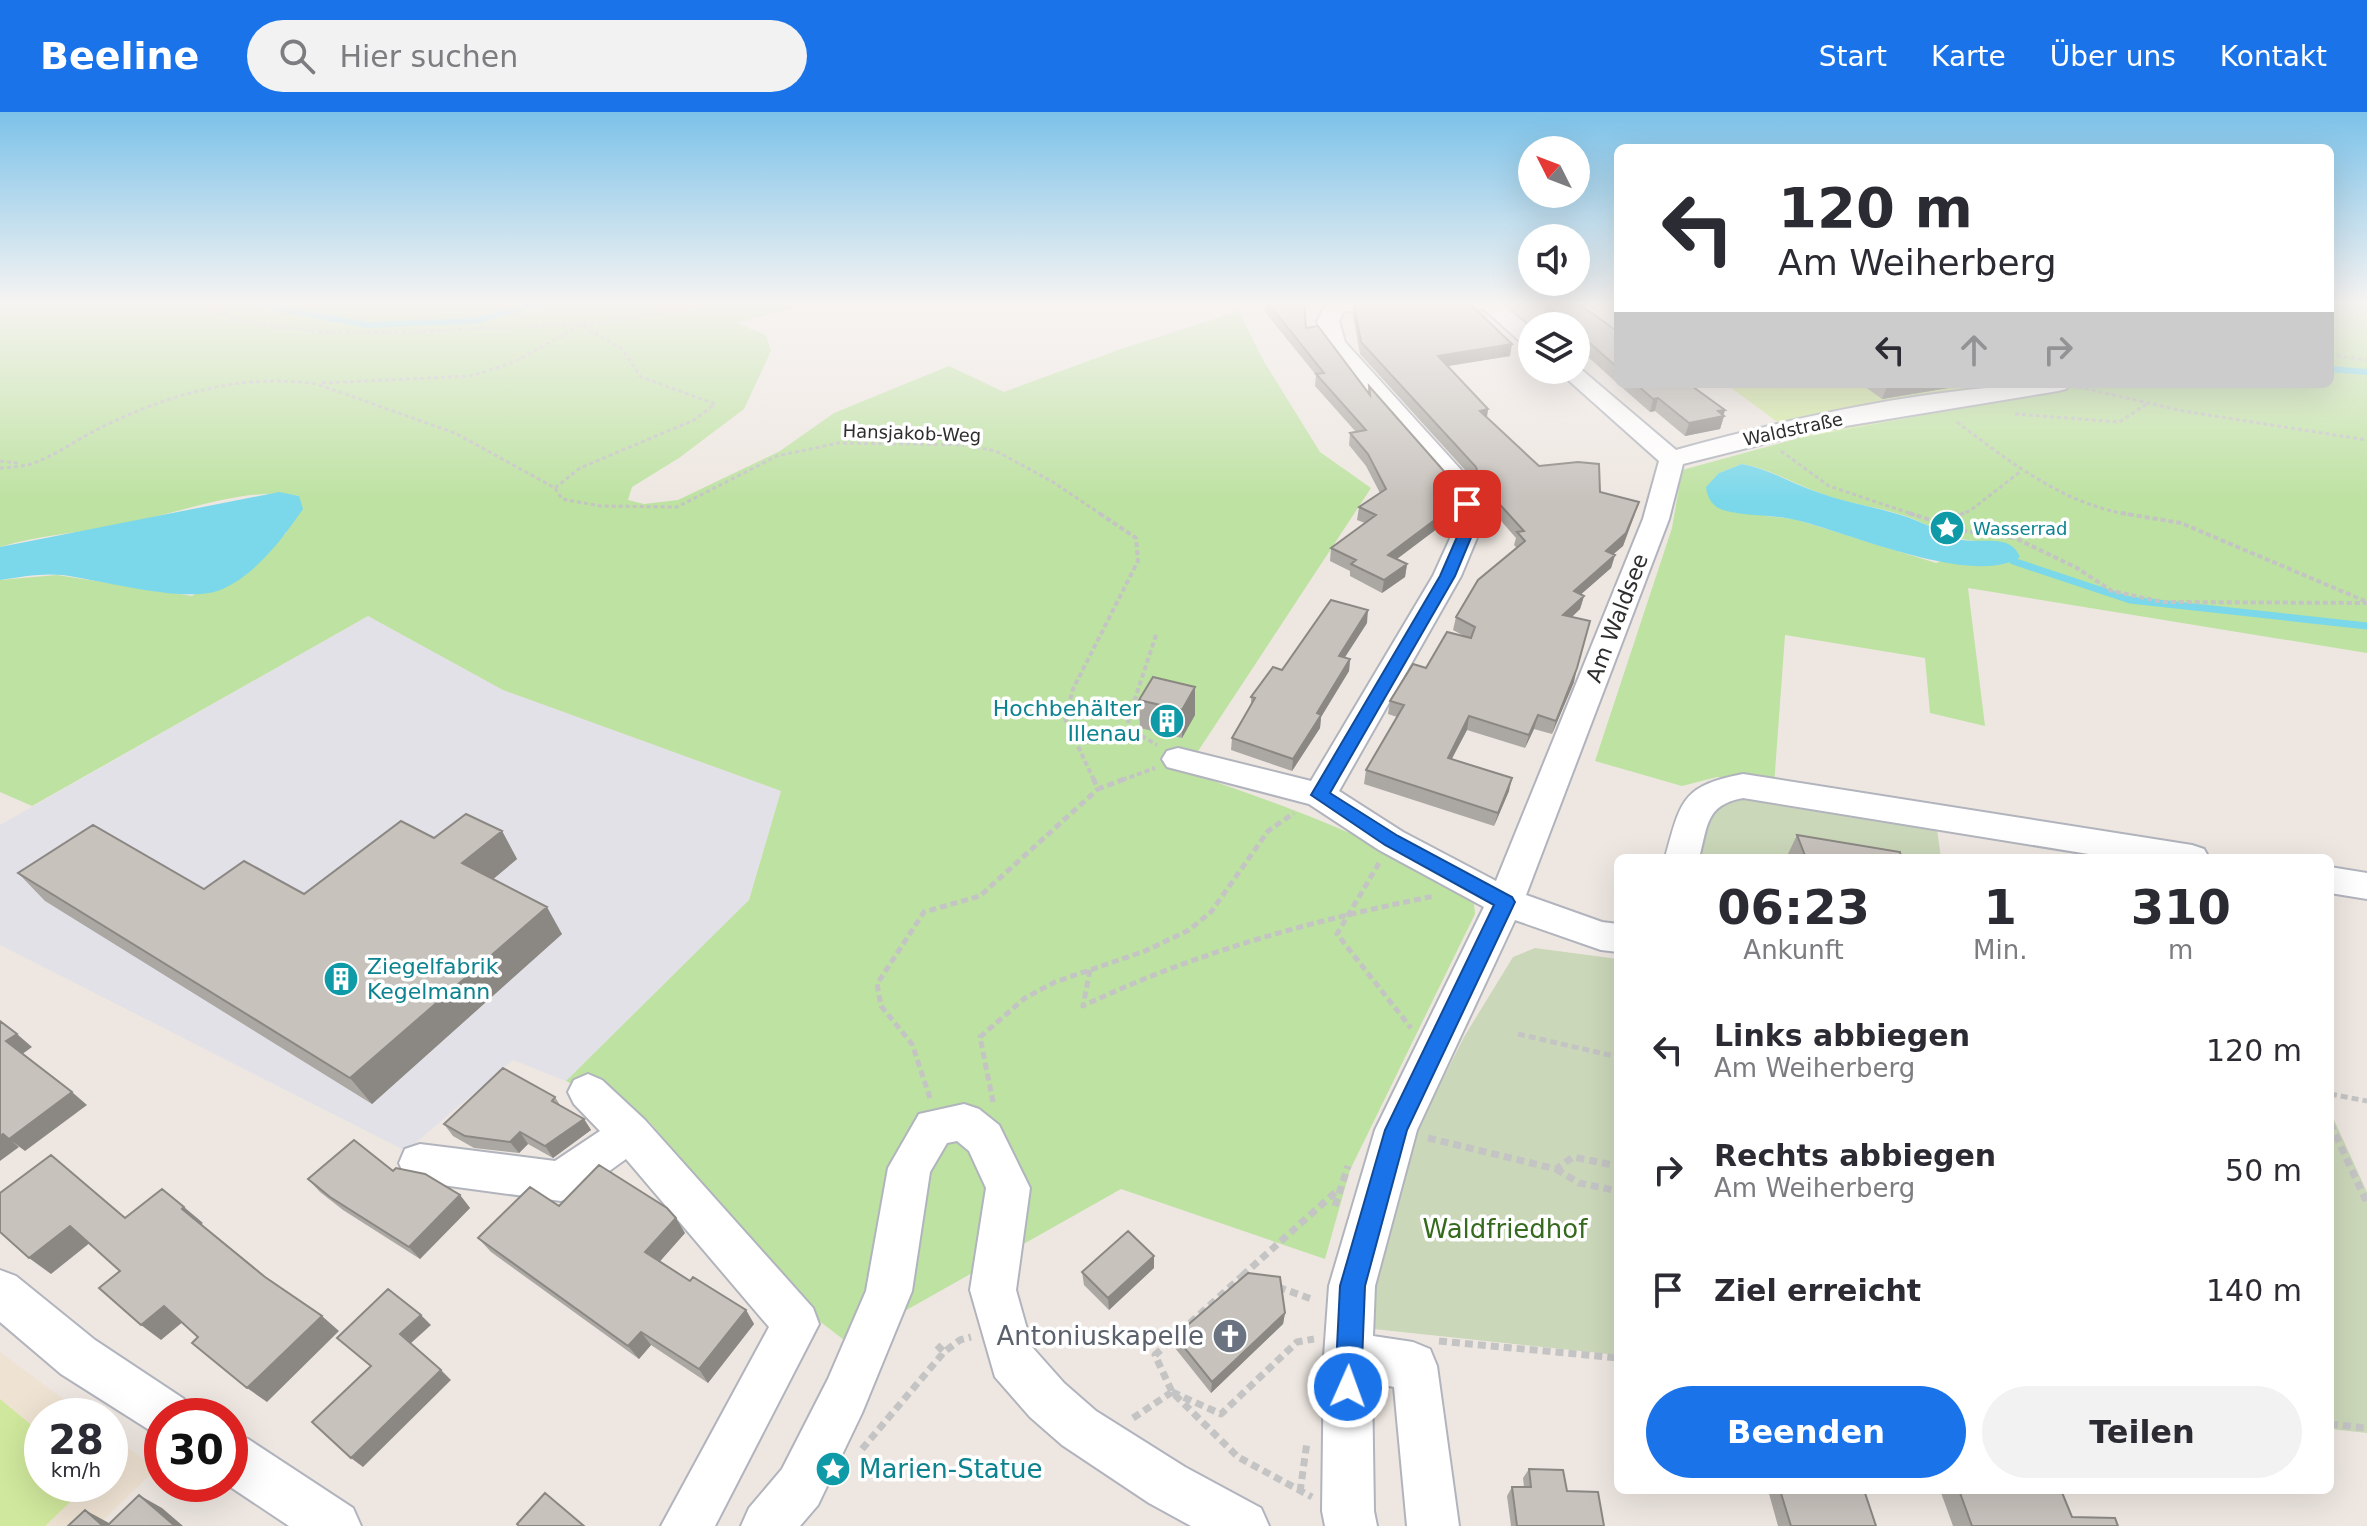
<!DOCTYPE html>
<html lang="de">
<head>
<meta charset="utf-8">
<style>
	body { margin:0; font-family:"DejaVu Sans",sans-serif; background:#f2f2f3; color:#2b2b33; height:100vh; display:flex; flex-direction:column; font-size:30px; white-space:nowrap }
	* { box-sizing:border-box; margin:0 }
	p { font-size:26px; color:#7c7c81 }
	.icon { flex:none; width:44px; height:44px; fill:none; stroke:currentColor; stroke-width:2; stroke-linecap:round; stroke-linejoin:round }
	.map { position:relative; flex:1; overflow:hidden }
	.side { position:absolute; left:1614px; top:742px; width:720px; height:640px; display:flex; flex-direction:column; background:#fff; border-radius:12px; box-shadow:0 8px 32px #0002 }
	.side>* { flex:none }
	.guide { position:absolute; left:1614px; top:32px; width:720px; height:244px; border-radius:12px; box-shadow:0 8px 32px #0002; background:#fff; color:#2b2b33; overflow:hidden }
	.needle { width:52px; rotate:312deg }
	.controls { position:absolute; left:1518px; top:24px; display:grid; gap:16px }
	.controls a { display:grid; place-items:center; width:72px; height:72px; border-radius:50%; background:#fff; box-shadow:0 8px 32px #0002; font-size:40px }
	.speed { position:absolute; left:24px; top:1286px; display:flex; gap:16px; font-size:40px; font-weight:700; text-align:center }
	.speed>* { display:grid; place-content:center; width:104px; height:104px; border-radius:50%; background:#fff; box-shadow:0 8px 32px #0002; line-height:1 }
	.speed small { font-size:20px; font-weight:400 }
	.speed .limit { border:12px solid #d22; background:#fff; color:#111 }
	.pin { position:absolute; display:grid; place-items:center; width:68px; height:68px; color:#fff; margin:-34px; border-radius:16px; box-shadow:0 4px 12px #0006 }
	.me { position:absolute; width:88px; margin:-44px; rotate:2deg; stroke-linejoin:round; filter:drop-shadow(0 0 6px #0008) }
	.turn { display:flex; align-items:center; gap:28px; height:168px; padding:0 32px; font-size:36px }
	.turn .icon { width:104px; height:104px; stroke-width:2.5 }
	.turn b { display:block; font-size:56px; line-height:68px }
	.lanes { display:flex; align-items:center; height:76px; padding:0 32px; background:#0003; justify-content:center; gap:40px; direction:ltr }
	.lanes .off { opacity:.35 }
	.eta { display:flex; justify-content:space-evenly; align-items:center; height:136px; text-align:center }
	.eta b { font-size:48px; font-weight:800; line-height:56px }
	.button { display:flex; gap:16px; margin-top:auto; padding:16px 32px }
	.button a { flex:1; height:92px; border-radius:48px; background:#1a73e8; color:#fff; font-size:32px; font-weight:800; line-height:92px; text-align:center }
	.button a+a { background:#f2f2f3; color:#2b2b33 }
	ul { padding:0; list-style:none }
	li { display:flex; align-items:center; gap:24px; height:120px; padding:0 32px }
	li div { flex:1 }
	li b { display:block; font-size:30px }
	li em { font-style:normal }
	header { display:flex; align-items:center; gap:48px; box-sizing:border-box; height:112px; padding:0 40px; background:#1a73e8; color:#fff }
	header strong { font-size:38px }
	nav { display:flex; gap:44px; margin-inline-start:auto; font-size:28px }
	.search { width:560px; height:72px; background:#f2f2f3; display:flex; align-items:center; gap:20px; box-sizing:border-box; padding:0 28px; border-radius:44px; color:#7c7c81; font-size:30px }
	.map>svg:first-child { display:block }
</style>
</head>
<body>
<header>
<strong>Beeline</strong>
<div class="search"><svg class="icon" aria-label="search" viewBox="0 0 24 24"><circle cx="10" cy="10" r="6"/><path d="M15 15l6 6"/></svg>Hier suchen</div>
<nav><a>Start</a><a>Karte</a><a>Über uns</a><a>Kontakt</a></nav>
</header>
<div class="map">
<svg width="2367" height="1414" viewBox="0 0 2367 1414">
	<rect width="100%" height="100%" fill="#eee7e1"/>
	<path fill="#e2e1e7" d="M368,504L503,578L781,679L749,788L566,969L513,948L406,1039L0,833V713Z"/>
	<path fill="#eee2d2" d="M0,1240L86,1304H42V1372H110V1322L156,1357L97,1414H0Z"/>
	<path fill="#bde2a1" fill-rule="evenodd" d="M0,191H693L686,192L690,195L712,191H812L737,211L766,223L771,239L744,297L679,346L632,375L628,388L644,392L678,388L780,339L834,301L949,254L1004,280L1121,237L1239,199L1263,248L1320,340L1371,376L1185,659C1281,693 1392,729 1474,792L1475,802L1350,1058L1325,1147L1121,1077L848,1231L814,1205L649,1009L630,1021L588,980L566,969L749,788L781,679L503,578L368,504L32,694L0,680V468L57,463L192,484L267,440L286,421L299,384C245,373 171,404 116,414C78,421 38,423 0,435Z
		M2330,191H2367V541L1968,476L1985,614L1930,601L1925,546L1785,523L1774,673L1738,665H1717L1682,674L1595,649L1672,416L1682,358L1799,326L2090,272H2330ZM1742,352C1772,357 1798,374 1828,384C1855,393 1885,396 1911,406C1940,418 1960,432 1992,429L1936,451L1794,407L1766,404L1719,361Z"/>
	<path fill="#cbd7b9" d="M1735,683L1936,710L1941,746H1700L1712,694Z
		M1535,836L1618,847V1243L1364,1216L1406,1040L1464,925L1513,845Z
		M2330,999L2367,1080V1321L2330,1317Z"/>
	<path fill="#d0e89d" d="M1726,272H2090L1799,326Z
		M0,1287L42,1322V1372H89L45,1414H0Z"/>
	<path fill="#7ad8ea" d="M1742,352C1769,357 1791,371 1817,380C1846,391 1878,395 1907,405C1925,411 1941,421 1959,427C1979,433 2010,420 2020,445C1975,476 1847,420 1796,408C1772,402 1746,405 1723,398C1713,395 1707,386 1706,375L1719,361Z
		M279,380L299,384L303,397C282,427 255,464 220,478C186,492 101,468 62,463C42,461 20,465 0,468V435Z"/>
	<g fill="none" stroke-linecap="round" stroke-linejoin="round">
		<path stroke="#7ad8ea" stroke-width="6" d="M266,191L270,195L367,213L474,209L542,191
			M2330,257L2367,260"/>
		<path stroke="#7ad8ea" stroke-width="7" d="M2013,449L2130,488L2367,514"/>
		<defs>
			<path id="minor" d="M1327,191H1502L1532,217V235L1524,233L1484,197L1344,199L1339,209L1345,230L1472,370L1484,409L1461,464L1339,679L1403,720L1496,769L1643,407L1659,349L1557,258H1576V253L1676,338C1799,304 1942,272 2070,272L2066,277L2058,279L1815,319L1683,352L1669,407L1526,783L1602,810L1618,812V840L1601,838L1515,808L1417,1018L1375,1174L1373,1224L1413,1230L1430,1237L1437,1254L1459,1414H1407L1394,1275L1372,1271L1374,1399L1377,1414H1325L1322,1399L1324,1244L1329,1174L1375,1018L1484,795L1379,738L1309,692L1167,655L1162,647L1167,639L1178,636L1311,669L1433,464L1458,409L1451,377L1324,232L1317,209Z
				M1743,662L2192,733L2204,737L2209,746H2113L1743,686C1705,693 1708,714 1699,746H1665C1681,689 1681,674 1743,662Z
				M2330,755L2367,761V787L2330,781Z
				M588,962L602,968L645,1008L813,1196L819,1212L715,1414H661L769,1215L626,1047L576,1083L561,1089L420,1070L405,1065L399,1051L405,1037L420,1032L555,1049L600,1019L574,992L568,980L574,968Z
				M964,992L979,997L999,1013L1030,1076L1016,1178L1032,1235L1064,1271L1096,1299L1185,1355L1261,1396L1269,1414H1191L1149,1391L1062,1333L1030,1305L995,1265L970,1178L986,1076L969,1039L957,1029L947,1031L930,1060L912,1179L862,1301L818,1393L800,1414H741L749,1396L782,1357L828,1267L866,1179L888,1056L919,1002Z
				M0,1158L16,1164L95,1228L184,1287L191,1304H162V1326L61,1262L0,1210Z
				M230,1320L248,1327L353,1396L361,1414H289L226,1372H230Z"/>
		</defs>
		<use href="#minor" stroke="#b1b4bd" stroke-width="4"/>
		<path stroke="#c4c4c4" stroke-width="3" stroke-dasharray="4 3" stroke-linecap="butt" d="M212,191L232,206L261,213L322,220H410L599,211L699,191
			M2330,243L2367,248
			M322,271L471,264L514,250L581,213L622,237L641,265L715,292L694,308L580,356L555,376
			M2078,275L2183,299L2367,328
			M2015,302L2119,310L2147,292
			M1957,310C2010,350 2064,393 2132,403
			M1781,339L1829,374L1915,403
			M0,349L19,351
			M0,356C10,355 21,355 31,352C55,344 79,326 102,315C169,282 242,261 317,272L455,321L555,376L562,387L601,394L677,395L777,344L838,331L965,333L996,339L1053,370L1102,403
			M1959,403L1971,398L2021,359"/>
		<path stroke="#c4c4c4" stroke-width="4" stroke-dasharray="5 3" stroke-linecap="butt" d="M1909,401L1965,419L2015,426L2077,456L2112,479L2163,490L2367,491
			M2121,401L2181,411L2365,489
			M1940,412L1964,401
			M1156,523L1128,608L1130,617L1157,633
			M1094,668L1065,607L1073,577L1138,449L1136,426L1099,401
			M1122,668L1155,656"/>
		<path stroke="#c4c4c4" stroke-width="5" stroke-dasharray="7 4" stroke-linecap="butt" d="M1093,666L1098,677L1127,666
			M1379,751L1337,822L1411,916
			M1090,858L1083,894C1196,840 1313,808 1435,784
			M1518,922L1618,945
			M2330,982L2367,989
			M930,986L912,932L881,894L877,872L924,800L980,784L1098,677
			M993,990L980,925L1025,886L1055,870L1145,839L1189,818L1211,800L1268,719L1294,701"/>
		<path stroke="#c4c4c4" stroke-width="7" stroke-dasharray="8 5" stroke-linecap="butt" d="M2330,1011L2367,1091
			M1428,1026L1556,1057L1573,1045L1618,1054
			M1556,1057L1579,1071L1618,1079
			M1335,1094L1348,1054
			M1242,1164L1339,1077
			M1278,1175L1314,1188
			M1190,1211L1241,1165L1250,1167
			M1180,1221L1155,1243L1172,1280L1238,1345L1312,1385
			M1439,1229L1618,1246
			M937,1233L944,1240
			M1172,1280L1221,1302L1297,1230L1314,1227
			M1133,1306L1172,1280
			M2330,1312L2367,1316
			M862,1337L944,1240L960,1228L971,1225
			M1300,1380L1307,1330"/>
		<use href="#minor" fill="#fff" fill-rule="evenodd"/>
	</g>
	<path fill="#aba7a2" d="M1266,191H1304L1306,216L1368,280L1369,274L1454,404L1397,447L1407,452L1405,465L1382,481L1350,464V459L1330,449L1331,436L1365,411L1357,408L1359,395L1380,381L1366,354L1349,333L1350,321L1356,320L1315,274L1316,263L1265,200Z
		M1542,191H1583H1579L1618,220V272L1576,234V214H1553L1543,205L1545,194Z
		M1354,193L1510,244L1447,254L1488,297L1487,305L1539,354L1600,380L1635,402L1623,434L1613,442L1615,443L1611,456L1581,482L1584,484L1580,497L1572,505L1574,570L1552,622L1534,617L1525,636L1467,618L1452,647L1509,679L1494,714L1364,672L1366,658L1397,605L1388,602L1390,589L1426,556L1466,525L1453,518L1456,505L1517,436L1514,433L1516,426L1480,385L1474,368L1360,242L1353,204Z
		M1618,272H1689L1725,298L1723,303L1724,304L1720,317L1685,324L1655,299L1650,300Z
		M1861,272H1973L1882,287Z
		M1367,511L1345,545L1350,547L1349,559L1321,605L1320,616L1292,659L1231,638L1232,626L1251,594V585L1282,558Z
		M1195,575V603L1182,626L1140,616L1139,588Z
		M502,719L517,747L493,767L562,822L372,992L45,789L18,761L204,777L304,782L434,726Z
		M1797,723L1901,746H1788L1787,744Z
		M555,985L560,993L584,1007L591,1018L553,1046L528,1032L519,1041L474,1036L453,1024L444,1012Z
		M393,1059L460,1083L470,1096L420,1147L343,1098L320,1080L308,1067Z
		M559,1094L685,1121L660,1149L690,1169L746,1198L754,1212L708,1271L651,1233L639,1247L491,1140L478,1126Z
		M1154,1144V1156L1109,1198L1084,1173L1082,1160Z
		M1285,1201L1283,1212L1211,1281L1175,1236V1224Z
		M1529,1357L1567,1379L1604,1414H1511L1507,1384L1512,1375H1524L1523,1366Z
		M1768,1378H1864L1876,1414H1778Z
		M1940,1378H2061L2072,1405L2118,1414H1953Z"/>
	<path fill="#8b8884" d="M1512,232L1510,244L1436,256L1438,244Z
		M1888,272H1973L1882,287Z
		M1658,286L1655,299L1650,300L1653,287Z
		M1488,297L1486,310L1480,299Z
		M1725,298L1723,305L1724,304L1720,317L1685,324L1689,311L1718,299Z
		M1639,390L1623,434L1602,452L1606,439Z
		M1456,392L1454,404L1386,455L1388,443Z
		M1615,443L1611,456L1570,492L1574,479Z
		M1407,452L1405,465L1382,481L1384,468Z
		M1584,484L1580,497L1560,516L1563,503Z
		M1368,498L1367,511L1338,556L1339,544Z
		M1350,547L1349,559L1321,605L1320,616L1292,659L1293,647L1317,601Z
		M1577,556L1574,570L1552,622L1556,609Z
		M1195,575V603L1182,626V598Z
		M1538,603L1534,617L1525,636L1529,623Z
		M1469,604L1467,618L1445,659L1448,646Z
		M1512,666L1509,679L1494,714L1498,701Z
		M502,719L517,747L479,779L462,751Z
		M547,795L562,822L372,992L350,966Z
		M17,922L32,935L21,943L6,929Z
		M72,980L87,993L25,1039L9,1027Z
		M584,1007L591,1018L553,1046L545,1034Z
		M520,1020L528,1032L519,1041L510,1030Z
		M3,1022L19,1035L0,1049V1024Z
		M460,1083L470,1096L420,1147L409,1135Z
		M184,1095L203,1111L200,1113L182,1097Z
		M676,1106L685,1121L655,1155L645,1140Z
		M70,1114L91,1130L51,1162L29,1146Z
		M1154,1144V1156L1109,1198L1108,1186Z
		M164,1194L184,1209L161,1228L141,1213Z
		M746,1198L754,1212L708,1271L699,1257Z
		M1285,1201L1283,1212L1211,1281L1212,1270Z
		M421,1203L431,1213L410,1232L400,1222Z
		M322,1204L339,1219L267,1290L247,1276Z
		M641,1220L651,1233L639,1247L628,1234Z
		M441,1258L451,1268L363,1355L351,1346Z
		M139,1383L162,1396L183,1414H175Z
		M85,1398L109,1411L113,1414H103Z"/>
	<path fill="#c7c2bc" stroke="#8b8884" stroke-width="2" d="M1268,191H1304L1306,216L1318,214L1370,283L1369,274L1450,366L1456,392L1388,443L1407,452L1384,468L1351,452L1356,448L1331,436L1376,403L1359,395L1386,377L1368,342L1350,321L1366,318L1316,262L1324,261Z
		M1407,191H1469L1512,232L1438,244L1488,297L1480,299L1539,354L1578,350L1599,352L1600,380L1639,390L1626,421L1606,439L1615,443L1574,479L1584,484L1563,503L1590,509L1577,556L1556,609L1538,603L1529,623L1469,604L1448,646L1512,666L1498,701L1366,658L1404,593L1390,589L1413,552L1426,556L1447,520L1471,526L1475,515L1456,505L1478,468L1525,429L1517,420L1524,419L1482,373L1476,355L1361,230L1354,193Z
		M1557,191H1578L1618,220V256L1576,219V214H1570L1546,193Z
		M1636,272H1689L1725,298L1718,299L1724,304L1689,311L1658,286L1653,287Z
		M1331,488L1368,498L1339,544L1350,547L1317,601L1321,603L1293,647L1232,626L1255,586L1251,585L1273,555L1282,558Z
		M1153,565L1195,575L1182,598L1139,588Z
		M466,702L502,719L462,751L547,795L350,966L18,761L93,713L204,777L244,749L304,782L401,709L434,726Z
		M1797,723L1900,740L1901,746H1806Z
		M0,909L17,922L6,929L72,980L9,1027L3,1022L0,1024Z
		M503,956L555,985L552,989L584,1007L545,1034L520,1020L510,1030L465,1024L444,1012Z
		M354,1028L393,1059L396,1056L425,1062L460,1083L409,1135L330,1085L308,1067Z
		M51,1043L125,1106L162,1077L184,1095L182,1097L265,1165L322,1204L247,1276L192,1231L198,1225L164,1194L141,1213L99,1176L120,1159L70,1114L29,1146L0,1120V1081Z
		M599,1053L667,1096L676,1106L645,1140L690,1169L693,1165L746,1198L699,1257L641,1220L628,1234L478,1126L530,1075L559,1094Z
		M1128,1119L1154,1144L1108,1186L1082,1160Z
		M1248,1161L1280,1165L1285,1201L1212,1270L1175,1224Z
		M388,1177L421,1203L400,1222L441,1258L351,1346L312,1310L371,1254L337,1226Z
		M1529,1357L1563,1358L1567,1379L1598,1380L1604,1414H1517L1512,1375H1531Z
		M1780,1378H1864L1876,1414H1791Z
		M1959,1378H2061L2072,1405L2115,1406L2118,1414H1972Z
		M545,1381L584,1414H519L517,1412Z
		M139,1383L175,1414H107Z
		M85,1398L103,1414H68Z"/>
	<linearGradient id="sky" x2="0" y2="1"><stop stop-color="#7cc2e9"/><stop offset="0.49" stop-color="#f7f4f2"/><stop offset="1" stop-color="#f7f4f2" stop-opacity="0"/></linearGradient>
	<rect width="2367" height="389" fill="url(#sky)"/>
	<path fill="#1a73e8" stroke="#114b97" stroke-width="2" d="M1467,388L1474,392L1478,409L1455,464L1330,681L1398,724L1512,785L1515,790L1407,1018L1365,1174L1361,1275L1357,1285L1348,1288L1339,1285L1335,1275L1340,1174L1385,1018L1494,793L1385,733L1311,683L1440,464L1464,409L1460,392Z"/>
	<defs>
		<symbol id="sight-disc" viewBox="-11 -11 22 22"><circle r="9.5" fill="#0f9aa8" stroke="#fff"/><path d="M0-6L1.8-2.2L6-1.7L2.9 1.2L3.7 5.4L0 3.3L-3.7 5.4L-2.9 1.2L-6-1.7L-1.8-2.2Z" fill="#fff"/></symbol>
		<symbol id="building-disc" viewBox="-11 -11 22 22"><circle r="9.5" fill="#0f9aa8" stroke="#fff"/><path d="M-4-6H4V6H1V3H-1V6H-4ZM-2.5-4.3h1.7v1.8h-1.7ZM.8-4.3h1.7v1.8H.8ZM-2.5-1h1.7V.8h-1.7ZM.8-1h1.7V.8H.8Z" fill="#fff"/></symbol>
		<symbol id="church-disc" viewBox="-11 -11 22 22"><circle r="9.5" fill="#6b7280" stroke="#fff"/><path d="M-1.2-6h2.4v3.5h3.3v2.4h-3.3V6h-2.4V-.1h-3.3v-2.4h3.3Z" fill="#fff"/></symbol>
	</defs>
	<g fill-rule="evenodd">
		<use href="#sight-disc" x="1927" y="396" width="40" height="40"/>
		<use href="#building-disc" x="1147" y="589" width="40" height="40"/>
		<use href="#building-disc" x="321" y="847" width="40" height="40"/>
		<use href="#church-disc" x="1210" y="1204" width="40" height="40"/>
		<use href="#sight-disc" x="813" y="1337" width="40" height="40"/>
	</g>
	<g text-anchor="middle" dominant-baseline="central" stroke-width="7" stroke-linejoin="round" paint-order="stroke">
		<g font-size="18" fill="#2e2e2e" stroke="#fff">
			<text transform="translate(1793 317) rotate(-12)">Waldstraße</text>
			<text transform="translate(912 321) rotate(2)">Hansjakob-Weg</text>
		</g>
		<g font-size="18" fill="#0d838f" stroke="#fff" text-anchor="start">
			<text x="1973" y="416">Wasserrad</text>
		</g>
		<g font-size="22" fill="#2e2e2e" stroke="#fff">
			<text transform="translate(1617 506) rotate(-69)">Am Waldsee</text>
		</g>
		<g font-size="22" fill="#0d838f" stroke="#fff" text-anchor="end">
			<text x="1141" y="596">Hochbehälter<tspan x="1141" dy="25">Illenau</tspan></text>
			<text x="367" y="854" text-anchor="start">Ziegelfabrik<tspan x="367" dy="25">Kegelmann</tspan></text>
		</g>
		<g font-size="26" fill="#366a1f" stroke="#fff">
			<text x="1505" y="1117">Waldfriedhof</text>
		</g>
		<g font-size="26" fill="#5b616d" stroke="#fff" text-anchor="end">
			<text x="1204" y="1224">Antoniuskapelle</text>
		</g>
		<g font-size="26" fill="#0d838f" stroke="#fff" text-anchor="start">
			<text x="859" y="1357">Marien-Statue</text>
		</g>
	</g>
</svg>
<div class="controls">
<a><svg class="needle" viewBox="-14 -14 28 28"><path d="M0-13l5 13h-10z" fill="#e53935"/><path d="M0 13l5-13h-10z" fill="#7c7c81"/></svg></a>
<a><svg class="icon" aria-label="sound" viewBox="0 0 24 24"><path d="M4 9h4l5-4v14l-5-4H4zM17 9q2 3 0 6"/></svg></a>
<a><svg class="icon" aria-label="layers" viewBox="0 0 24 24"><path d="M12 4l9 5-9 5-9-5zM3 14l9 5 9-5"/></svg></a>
</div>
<div class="speed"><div>28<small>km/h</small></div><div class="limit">30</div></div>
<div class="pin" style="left:1467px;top:392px;background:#d93025"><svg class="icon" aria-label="arrive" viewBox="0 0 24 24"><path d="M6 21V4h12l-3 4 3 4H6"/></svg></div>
<svg class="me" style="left:1348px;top:1275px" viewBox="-20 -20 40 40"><circle r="17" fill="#1a73e8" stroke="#fff" stroke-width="3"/><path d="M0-11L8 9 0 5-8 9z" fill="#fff"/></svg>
<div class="guide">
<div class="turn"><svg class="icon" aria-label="left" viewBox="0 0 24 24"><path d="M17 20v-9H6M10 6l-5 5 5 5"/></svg><div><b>120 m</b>Am Weiherberg</div></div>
<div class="lanes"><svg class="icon" aria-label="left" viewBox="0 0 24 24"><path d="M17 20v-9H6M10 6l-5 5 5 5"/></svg><svg class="icon off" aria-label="ahead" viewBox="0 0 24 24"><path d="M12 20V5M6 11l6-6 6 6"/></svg><svg class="icon off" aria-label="right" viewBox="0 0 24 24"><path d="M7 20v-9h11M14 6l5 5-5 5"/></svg></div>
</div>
<section class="side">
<div class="eta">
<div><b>06:23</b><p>Ankunft</p></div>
<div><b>1</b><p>Min.</p></div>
<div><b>310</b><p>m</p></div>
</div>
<ul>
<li><svg class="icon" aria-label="left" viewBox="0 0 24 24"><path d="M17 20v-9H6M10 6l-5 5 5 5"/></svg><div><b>Links abbiegen</b><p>Am Weiherberg</p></div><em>120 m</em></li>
<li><svg class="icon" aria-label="right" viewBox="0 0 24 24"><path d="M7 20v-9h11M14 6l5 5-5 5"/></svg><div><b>Rechts abbiegen</b><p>Am Weiherberg</p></div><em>50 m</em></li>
<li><svg class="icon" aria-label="arrive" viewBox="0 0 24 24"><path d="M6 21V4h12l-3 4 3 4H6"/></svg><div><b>Ziel erreicht</b></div><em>140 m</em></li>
</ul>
<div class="button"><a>Beenden</a><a>Teilen</a></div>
</section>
</div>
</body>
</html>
